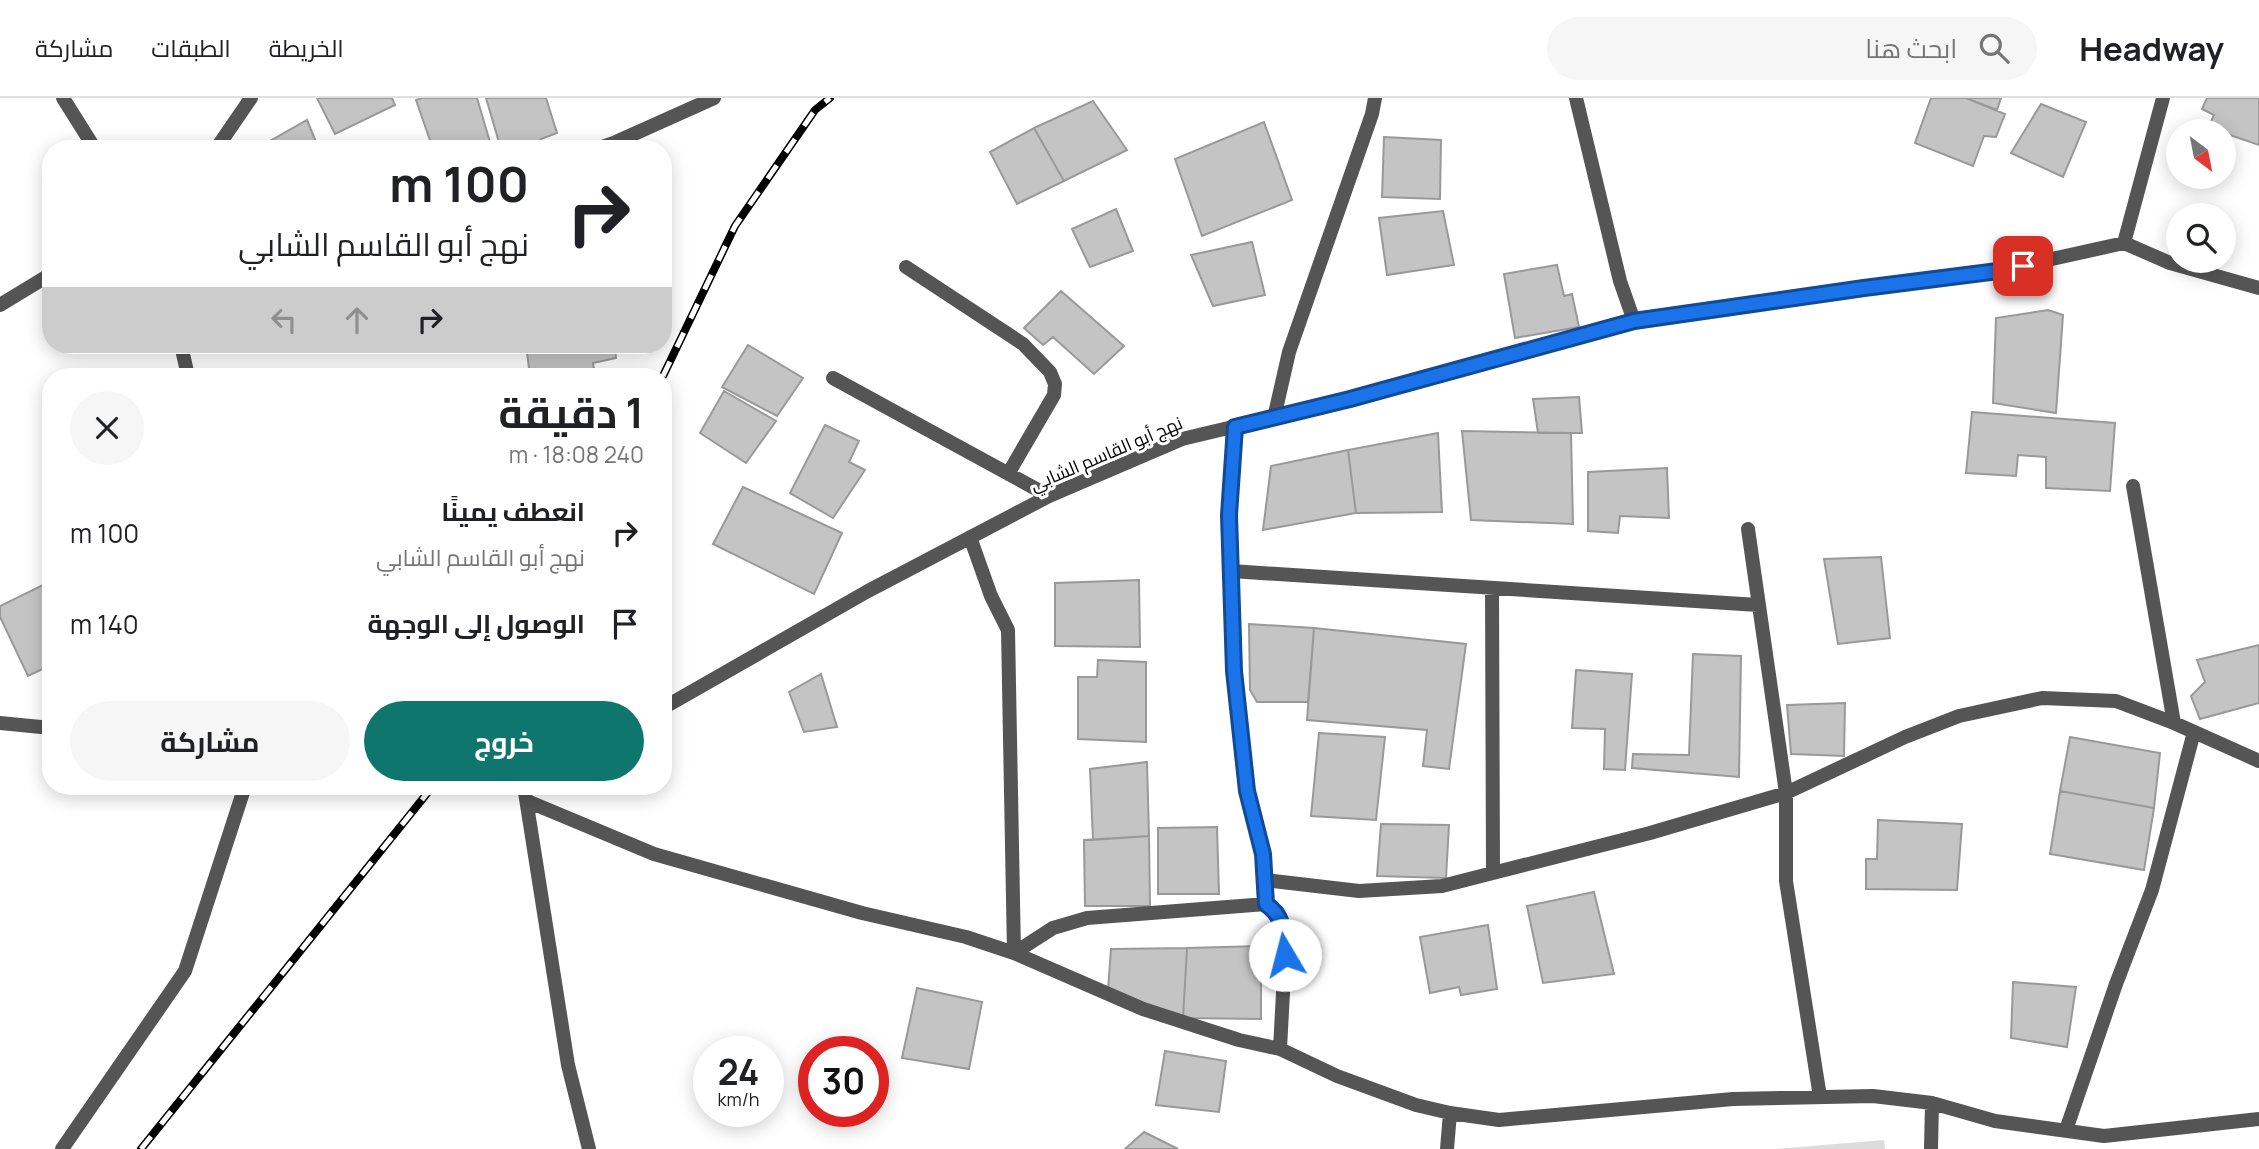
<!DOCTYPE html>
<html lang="ar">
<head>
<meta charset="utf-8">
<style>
	body { margin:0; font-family:Manrope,Cairo,sans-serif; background:#f6f6f6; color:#202124; direction:rtl; height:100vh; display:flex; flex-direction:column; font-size:26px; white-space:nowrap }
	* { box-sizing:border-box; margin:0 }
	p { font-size:23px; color:#757577 }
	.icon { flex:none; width:38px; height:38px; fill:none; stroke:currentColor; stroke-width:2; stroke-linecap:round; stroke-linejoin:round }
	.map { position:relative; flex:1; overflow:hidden; direction:ltr }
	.sheet { position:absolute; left:42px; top:270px; width:630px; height:427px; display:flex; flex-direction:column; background:#fff; border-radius:28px; box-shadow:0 4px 18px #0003; direction:rtl }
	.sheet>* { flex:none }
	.hud { position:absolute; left:42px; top:42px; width:630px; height:214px; border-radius:28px; box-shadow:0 4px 18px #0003; direction:rtl; background:#fff; color:#202124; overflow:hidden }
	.needle { width:46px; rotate:148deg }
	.fabs { position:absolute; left:2166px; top:21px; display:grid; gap:14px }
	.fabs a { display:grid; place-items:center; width:70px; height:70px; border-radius:50%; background:#fff; box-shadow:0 4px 18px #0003; font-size:35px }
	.speed { position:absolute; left:693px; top:938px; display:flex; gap:14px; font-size:35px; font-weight:700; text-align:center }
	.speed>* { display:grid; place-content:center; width:91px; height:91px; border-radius:50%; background:#fff; box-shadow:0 4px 18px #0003; line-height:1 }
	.speed small { font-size:18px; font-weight:400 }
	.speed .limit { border:10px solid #d22; background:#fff; color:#111 }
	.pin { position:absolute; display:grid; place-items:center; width:60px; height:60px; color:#fff; margin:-30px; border-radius:14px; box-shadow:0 4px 10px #0006 }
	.me { position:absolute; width:77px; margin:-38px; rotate:352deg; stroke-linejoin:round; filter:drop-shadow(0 0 5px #0008) }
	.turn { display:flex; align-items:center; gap:24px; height:147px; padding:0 28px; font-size:32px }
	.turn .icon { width:91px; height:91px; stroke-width:2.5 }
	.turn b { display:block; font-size:49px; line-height:60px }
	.lanes { display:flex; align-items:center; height:66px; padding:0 28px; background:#0003; justify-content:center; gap:35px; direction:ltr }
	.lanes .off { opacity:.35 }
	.round { display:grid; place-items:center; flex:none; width:74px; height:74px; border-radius:37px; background:#f6f6f6 }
	.headline { display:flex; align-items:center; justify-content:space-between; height:119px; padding:0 28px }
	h1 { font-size:42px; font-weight:700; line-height:52px }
	.cta { display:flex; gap:14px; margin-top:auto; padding:14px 28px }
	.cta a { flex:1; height:80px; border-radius:42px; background:#0f766e; color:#fff; font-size:28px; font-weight:700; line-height:80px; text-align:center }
	.cta a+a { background:#f6f6f6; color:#202124 }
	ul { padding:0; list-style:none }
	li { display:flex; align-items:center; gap:21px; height:91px; padding:0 28px }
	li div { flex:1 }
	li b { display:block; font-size:26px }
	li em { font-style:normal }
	header { display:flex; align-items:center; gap:42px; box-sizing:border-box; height:98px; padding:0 35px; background:#fff; border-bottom:2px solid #e0e0e0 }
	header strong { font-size:33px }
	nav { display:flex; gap:38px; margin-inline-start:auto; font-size:24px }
	.search { width:490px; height:63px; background:#f6f6f6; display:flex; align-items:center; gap:18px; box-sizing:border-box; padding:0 24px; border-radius:38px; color:#757577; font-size:26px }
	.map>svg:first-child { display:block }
</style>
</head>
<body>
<header>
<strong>Headway</strong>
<div class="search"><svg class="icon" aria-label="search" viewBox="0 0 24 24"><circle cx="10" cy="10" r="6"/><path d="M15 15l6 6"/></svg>ابحث هنا</div>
<nav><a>الخريطة</a><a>الطبقات</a><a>مشاركة</a></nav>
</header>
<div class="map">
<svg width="2259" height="1051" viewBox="0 0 2259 1051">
	<rect width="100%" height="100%" fill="#fff"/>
	<path fill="#dcdcdc" d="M1884,1042L1885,1051H1775Z"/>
	<path fill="#c4c4c4" stroke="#999" stroke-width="2" d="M317,0H392L395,7L335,36Z
		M422,0H477L492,51H433L416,2Z
		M486,0H546L557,35L541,41L544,51H501Z
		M1931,0H1966L2005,16L1996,39L1984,38L1973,68L1915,45Z
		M1966,0H2001L1997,12Z
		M2207,0H2259V47L2224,35V33L2208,30L2214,17L2202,11Z
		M1093,3L1127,52L1064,83L1034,30Z
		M2041,6L2086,24L2063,79L2011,55Z
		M307,22L319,51H256Z
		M1264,24L1292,102L1202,138L1175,61Z
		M1034,30L1064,83L1017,106L990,54Z
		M1384,39L1441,42L1440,101L1382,99Z
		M1116,111L1133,153L1090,169L1072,131Z
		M1443,113L1454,167L1387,177L1379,120Z
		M1252,144L1265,197L1213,208L1191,157Z
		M1557,167L1564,198L1572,196L1579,229L1515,240L1504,176Z
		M1061,193L1124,248L1094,276L1053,239L1043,247L1024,230Z
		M2048,212L2063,217L2056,315L1993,305L1996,220Z
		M526,247H615L616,260L593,265L595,278H530Z
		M748,247L803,280L777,318L722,289Z
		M724,293L776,323L746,365L700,335Z
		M1579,299L1582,335H1538L1533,301Z
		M1972,314L2115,325L2110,393L2046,390V359L2018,357L2016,378L1966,375Z
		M825,327L859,343L849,364L865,372L833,420L790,395Z
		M1462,333L1571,335L1573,426L1471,422Z
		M1438,335L1442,414L1356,415L1348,352Z
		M1348,352L1356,415L1263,432L1271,368Z
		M1667,370L1669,420L1620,418L1618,435L1588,433V374Z
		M743,389L842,435L814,496L713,446Z
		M1881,459L1890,540L1838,546L1824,461Z
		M1139,482L1140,549L1055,548V485Z
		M51,483V567L28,578L0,519V508Z
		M1249,526L1314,530L1308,604H1257L1250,592Z
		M1314,530L1466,546L1449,671L1423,668L1427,632L1307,622Z
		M2259,547V605L2200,621L2191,598L2205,584L2197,562Z
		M1693,556L1741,558L1739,679L1632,670L1633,656L1689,657Z
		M1098,562L1146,564V644L1078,641V579H1097Z
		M1576,572L1632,576L1625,672L1604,671L1605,631L1572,630Z
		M821,576L837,629L804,634L789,594Z
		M1845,605L1844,658L1791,656L1787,607Z
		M1319,635L1385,639L1376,722L1311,718Z
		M2070,639L2160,655L2154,710L2060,693Z
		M1147,664L1149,738L1093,742L1090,671Z
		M2060,693L2154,710L2144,772L2050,756Z
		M1878,722L1962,726L1957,792L1866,791V761H1877Z
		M1381,726L1449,727L1446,780L1377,778Z
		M1217,729L1219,796H1158V730Z
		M1149,738L1150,808H1085L1084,742Z
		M1594,794L1614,876L1543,885L1527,808Z
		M1488,827L1497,891L1461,897L1459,889L1430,895L1420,839Z
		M1261,848V921L1183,920L1187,850Z
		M1187,850L1183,920L1108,892L1111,851Z
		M2013,884L2076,889L2067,949L2011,940Z
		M917,890L982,904L969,971L902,960Z
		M1165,953L1226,963L1219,1014L1156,1007Z
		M1144,1034L1178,1051H1125Z"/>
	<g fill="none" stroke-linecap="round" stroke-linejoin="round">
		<path stroke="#555" stroke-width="14" d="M63,0L95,51
			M1576,0L1620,183L1634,223
			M216,51L251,0
			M596,51L616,44L714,0
			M2124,145L2163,0
			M906,169L1023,246L1050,274L1055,286L1054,297L1008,376
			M0,207L51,176
			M181,247L188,278
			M833,280L1049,398
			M1274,320L1289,254L1372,16L1375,0
			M1235,329L1229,417L1234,573L1247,693L1263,756L1266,806
			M2133,388L2174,625
			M1748,431L1786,695V783L1820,999
			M970,439L991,498L1008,532L1014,855L1053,830L1087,820L1266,806L1278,814L1285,857L1280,951
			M1231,473L1758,507
			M1492,490L1493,775
			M663,610L868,493L1049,398L1182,341L1350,301L1634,223L1864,190L1998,173L2124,145L2170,165L2259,190
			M0,625L51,630
			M524,688L568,967L589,1051
			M527,703L654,756L862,815L966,839L1014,855L1143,911L1239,942L1280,951L1337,978L1416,1007L1450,1015L1499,1022L1733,1001L1873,998L1932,1005L1995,1023L2104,1038L2259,1021
			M1265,782L1359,793L1442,788L1650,735L1786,695L1905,639L1959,618L2042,600L2116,603L2174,625L2259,663
			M2066,1032L2116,886L2152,792L2194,634
			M62,1051L185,873L245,688
			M1447,1051L1450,1015
			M1931,1051L1932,1005"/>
		<defs>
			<path id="rail" d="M663,278L735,128L815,12L830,0
				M141,1051L433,688"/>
		</defs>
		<use href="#rail" stroke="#000" stroke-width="8"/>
		<use href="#rail" stroke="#fff" stroke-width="5" stroke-dasharray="16" stroke-linecap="butt"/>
	</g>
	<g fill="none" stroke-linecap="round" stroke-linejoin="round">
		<defs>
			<path id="route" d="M1285,857C1283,835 1285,819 1266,806L1263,756L1247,693L1234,573L1229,417L1235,329L1350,301L1634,223L1864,190L1998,173L2023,168"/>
		</defs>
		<use href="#route" stroke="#114b97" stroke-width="18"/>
		<use href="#route" stroke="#1a73e8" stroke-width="12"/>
	</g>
	<g text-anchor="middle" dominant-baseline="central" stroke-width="6" stroke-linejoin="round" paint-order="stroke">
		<g font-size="18" fill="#000" stroke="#fff">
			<text transform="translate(1106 355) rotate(-23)">نهج أبو القاسم الشابي</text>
		</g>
	</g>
</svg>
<div class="fabs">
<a><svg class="needle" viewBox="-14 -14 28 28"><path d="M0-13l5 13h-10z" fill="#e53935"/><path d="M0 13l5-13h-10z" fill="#757577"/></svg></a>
<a><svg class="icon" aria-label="search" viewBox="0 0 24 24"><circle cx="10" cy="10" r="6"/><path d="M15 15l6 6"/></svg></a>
</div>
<div class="speed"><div>24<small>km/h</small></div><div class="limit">30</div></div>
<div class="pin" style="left:2023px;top:168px;background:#d93025"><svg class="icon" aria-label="arrive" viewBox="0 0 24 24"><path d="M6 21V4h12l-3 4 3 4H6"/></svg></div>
<svg class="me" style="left:1285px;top:857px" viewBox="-20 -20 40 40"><circle r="19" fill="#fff"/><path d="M0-13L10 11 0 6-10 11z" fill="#1a73e8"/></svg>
<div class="hud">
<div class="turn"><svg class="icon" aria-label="right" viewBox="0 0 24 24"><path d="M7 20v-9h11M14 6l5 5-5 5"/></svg><div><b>100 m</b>نهج أبو القاسم الشابي</div></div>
<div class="lanes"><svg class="icon off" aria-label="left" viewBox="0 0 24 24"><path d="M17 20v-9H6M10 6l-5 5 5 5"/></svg><svg class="icon off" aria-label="ahead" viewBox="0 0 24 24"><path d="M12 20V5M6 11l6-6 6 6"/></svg><svg class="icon" aria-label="right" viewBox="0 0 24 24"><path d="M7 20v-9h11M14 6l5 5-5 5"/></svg></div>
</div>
<section class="sheet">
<div class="headline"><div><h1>1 دقيقة</h1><p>240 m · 18:08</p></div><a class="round"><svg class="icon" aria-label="close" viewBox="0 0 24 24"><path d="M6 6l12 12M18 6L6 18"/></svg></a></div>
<ul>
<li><svg class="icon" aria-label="right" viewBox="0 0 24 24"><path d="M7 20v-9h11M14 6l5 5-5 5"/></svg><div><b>انعطف يمينًا</b><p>نهج أبو القاسم الشابي</p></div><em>100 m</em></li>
<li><svg class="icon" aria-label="arrive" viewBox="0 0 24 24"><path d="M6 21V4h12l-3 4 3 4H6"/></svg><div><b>الوصول إلى الوجهة</b></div><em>140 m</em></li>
</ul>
<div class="cta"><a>خروج</a><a>مشاركة</a></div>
</section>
</div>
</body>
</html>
